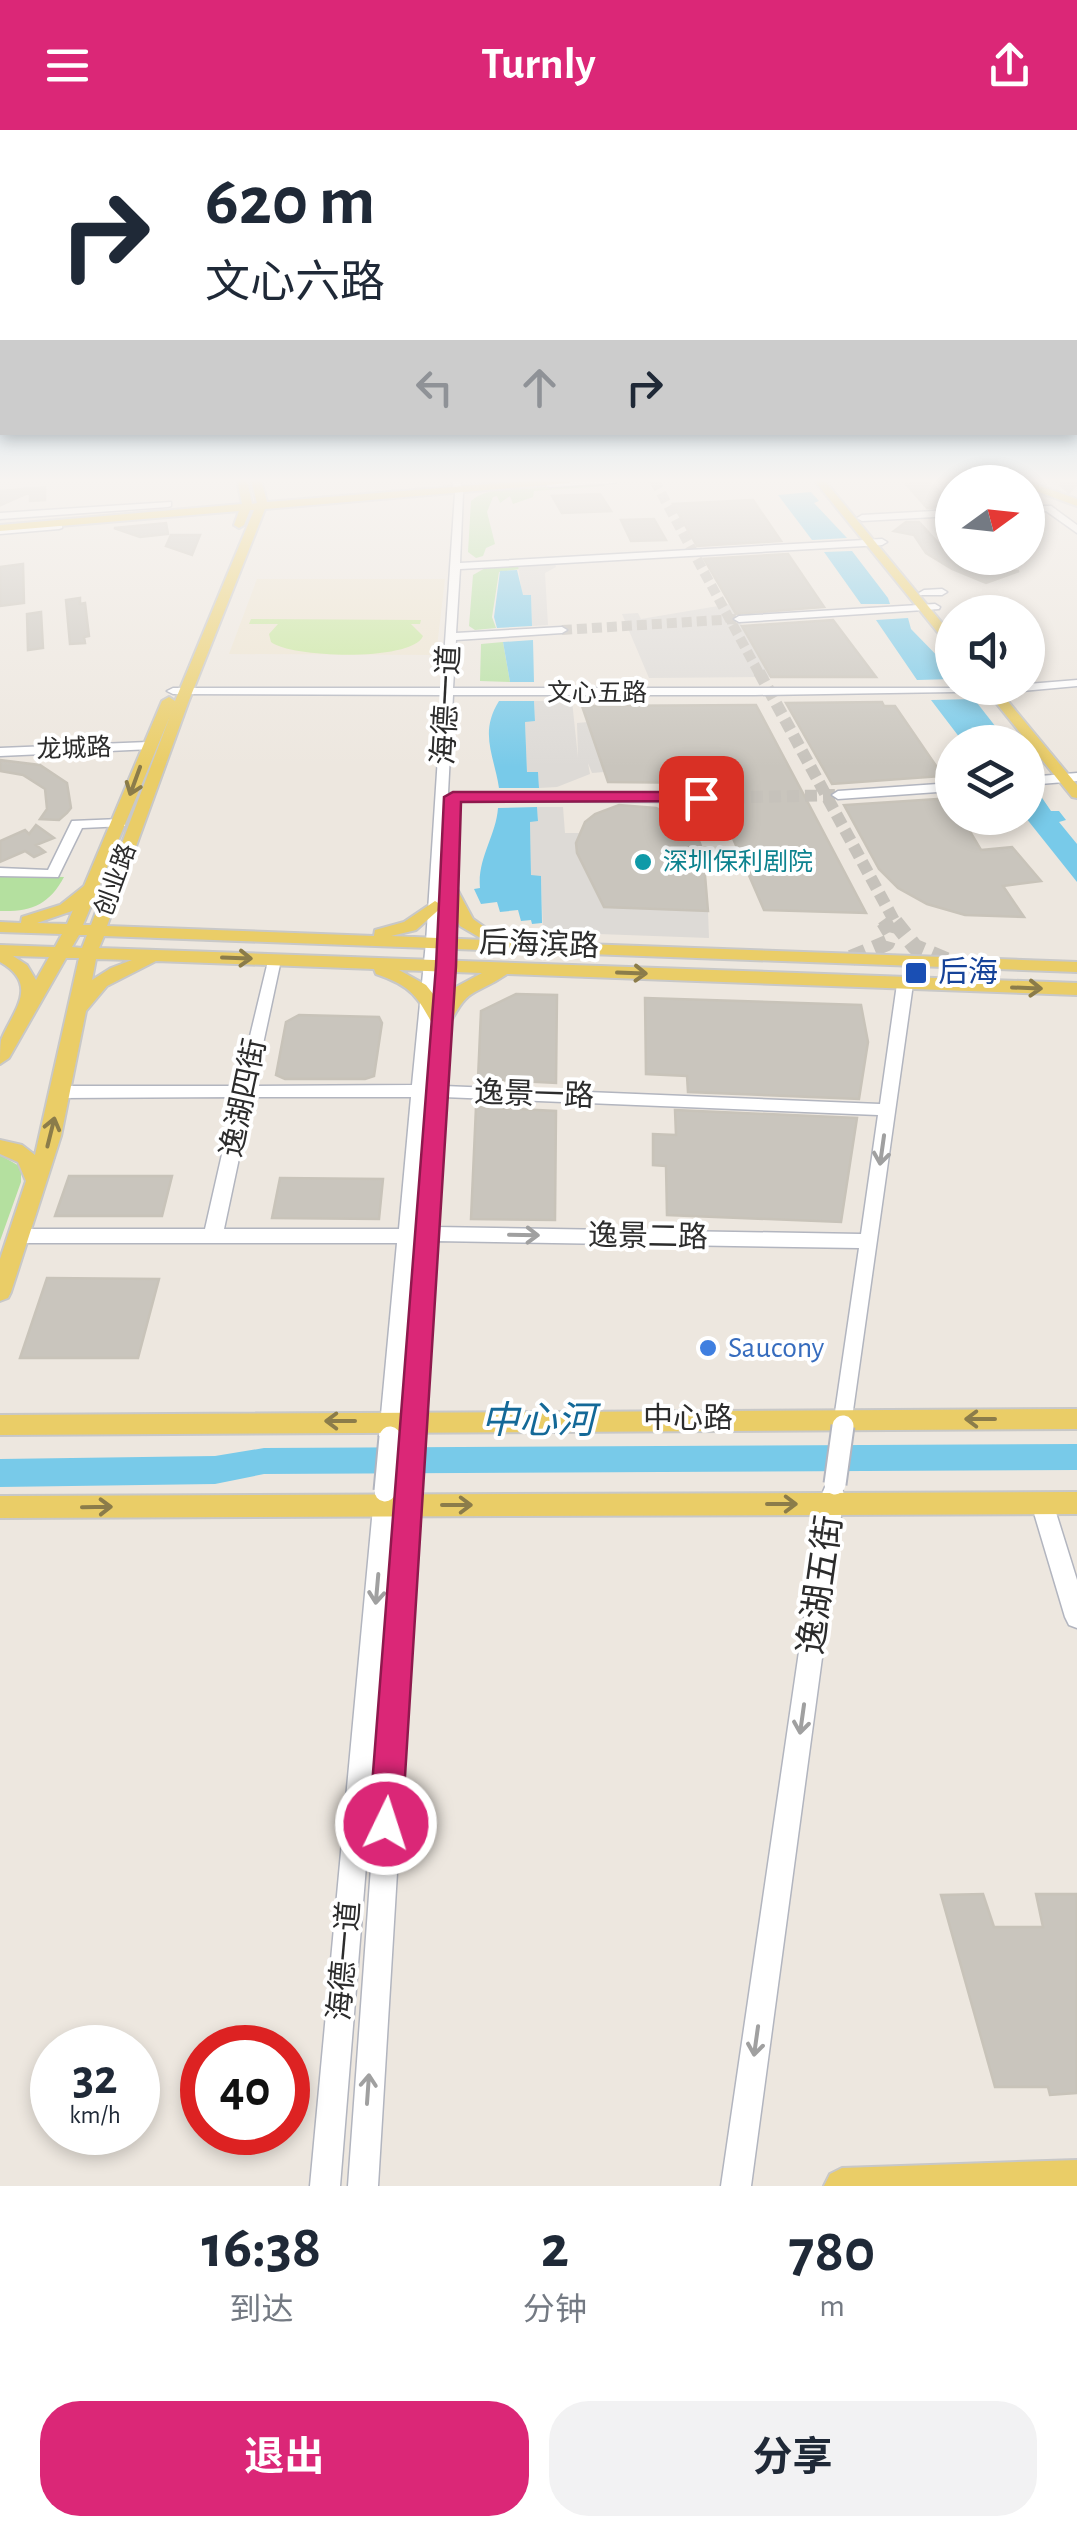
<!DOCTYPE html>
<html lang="zh">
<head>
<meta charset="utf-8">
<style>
	body { margin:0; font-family:"Alegreya Sans","Noto Sans SC",sans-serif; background:#f2f2f3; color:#1f2937; height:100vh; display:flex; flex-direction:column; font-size:38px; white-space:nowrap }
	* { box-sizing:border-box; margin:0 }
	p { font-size:32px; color:#747a83 }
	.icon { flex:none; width:55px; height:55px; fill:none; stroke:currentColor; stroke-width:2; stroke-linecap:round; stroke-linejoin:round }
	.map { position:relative; height:2056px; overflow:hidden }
	.panel { display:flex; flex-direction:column; background:#fff; flex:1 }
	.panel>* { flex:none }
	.guide { position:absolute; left:0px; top:0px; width:1078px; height:305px; box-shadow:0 5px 15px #0003; background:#fff; color:#1f2937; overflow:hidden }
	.needle { width:65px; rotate:75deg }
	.buttons { position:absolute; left:935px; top:335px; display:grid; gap:20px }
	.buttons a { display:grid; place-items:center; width:110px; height:110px; border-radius:50%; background:#fff; box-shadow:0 5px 15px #0003; font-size:50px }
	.speed { position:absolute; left:30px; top:1895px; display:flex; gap:20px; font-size:50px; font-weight:700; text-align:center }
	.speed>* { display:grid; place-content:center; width:130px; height:130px; border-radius:50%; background:#fff; box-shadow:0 5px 15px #0003; line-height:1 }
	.speed small { font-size:25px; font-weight:400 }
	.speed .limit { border:15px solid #d22; background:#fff; color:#111 }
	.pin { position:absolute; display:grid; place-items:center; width:85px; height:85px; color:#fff; margin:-42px; border-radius:20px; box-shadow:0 5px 15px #0006 }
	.me { position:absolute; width:110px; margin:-55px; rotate:4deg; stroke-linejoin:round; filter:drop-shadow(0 0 8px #0008) }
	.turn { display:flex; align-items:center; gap:35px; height:210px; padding:0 40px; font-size:45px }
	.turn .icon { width:130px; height:130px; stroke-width:2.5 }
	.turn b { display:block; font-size:70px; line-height:85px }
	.lanes { display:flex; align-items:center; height:95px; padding:0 40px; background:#0003; justify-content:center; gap:50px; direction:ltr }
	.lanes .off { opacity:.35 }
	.eta { display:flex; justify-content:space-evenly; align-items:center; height:170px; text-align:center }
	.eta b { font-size:60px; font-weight:700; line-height:70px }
	.action { display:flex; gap:20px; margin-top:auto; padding:20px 40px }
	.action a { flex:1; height:115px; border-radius:40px; background:#db2777; color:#fff; font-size:40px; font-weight:700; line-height:115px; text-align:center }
	.action a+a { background:#f2f2f3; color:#1f2937 }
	header { display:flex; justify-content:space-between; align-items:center; height:130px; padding:0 40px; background:#db2777; color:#fff; font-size:45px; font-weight:700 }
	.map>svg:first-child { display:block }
</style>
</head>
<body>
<header><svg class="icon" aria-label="menu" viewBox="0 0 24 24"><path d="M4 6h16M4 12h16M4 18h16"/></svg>Turnly<svg class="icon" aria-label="share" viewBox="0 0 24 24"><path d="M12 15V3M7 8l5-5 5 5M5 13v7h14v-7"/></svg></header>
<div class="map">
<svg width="1077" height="2056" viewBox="0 0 1077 2056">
	<rect width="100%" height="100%" fill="#ede7df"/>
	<path fill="#ede4d0" d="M257,449H445L436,525L229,524Z"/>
	<path fill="#b4e09f" d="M603,352L605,356L534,361L533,367L513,374L510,366L500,373L497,366L493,367L487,382L495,414L486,418L483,426L476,428L468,422L471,371C491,351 573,354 603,352Z
		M518,435L520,439L499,442L492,487L496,498L475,500L469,496L473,445L487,437Z
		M503,512L510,552L480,551L481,514Z
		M0,745L64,747C49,775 31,782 0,781Z
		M0,1025L21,1037V1052L0,1111Z"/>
	<path fill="#c6e79b" d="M251,489L421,490L420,494H411L423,506C412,532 291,528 271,512L269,504L278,494H249Z"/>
	<path fill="#dddad6" d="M555,433L556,437L545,443L548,495L532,496L531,466L522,465L518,435Z
		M730,474L771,547L649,548L622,484L638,483L641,489Z
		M534,571H572L578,628L577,593L588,592L604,642L592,643L588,633L590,644L557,657L539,658L538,642H527L525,591H535Z
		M537,677H563L565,703H579L577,723L604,776L708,781L709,808L543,802L541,746H531L530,691H538Z"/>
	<path fill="#78cae9" d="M811,362L819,371L814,373L847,408L812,410L778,365Z
		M852,421L888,468L890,474H861L824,422Z
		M517,440L523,465H531L532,496L497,498L494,487L500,441Z
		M908,488L911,499L950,539L952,549L917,550L876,490Z
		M533,510L534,552H510L503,512Z
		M974,569L999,601L995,603L1002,612H963L931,570Z
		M499,571H534L535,591L525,592L527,642H538L539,658H499C494,625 479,603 499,571Z
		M1038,662L1051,681H1059L1066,690L1059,692L1077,714V752L1026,688L1028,663Z
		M537,677L538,691L530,692L531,745L541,746L542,793L532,794L531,790L521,791L518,780L500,782L497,772L481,774L474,759L480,758C477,729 496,706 498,678Z"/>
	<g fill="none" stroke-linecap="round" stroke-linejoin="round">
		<path fill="#78cae9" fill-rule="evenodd" d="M1077,1314V1340L264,1344L215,1354L0,1357V1329L215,1326L264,1318Z"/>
	</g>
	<path fill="#c9c5bd" stroke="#c8c3b9" stroke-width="2.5" d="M931,353L952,376L927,378L906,354Z
		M45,357V370L30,371V362L1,375V361Z
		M600,364L611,381L562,383L552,366Z
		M753,370L781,411L697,416L673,374Z
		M654,389L666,410L631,411L621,390Z
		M906,392H919L952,428L986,441H1019L986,453L952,439L926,423L914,405L894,401Z
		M166,393L168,404L140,407L114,398Z
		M171,405H200L192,425L166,416Z
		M788,424L824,477L736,484L704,429Z
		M23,434L24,473L0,476V437Z
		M80,468V474L85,473L89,506L84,507L85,513L70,514L66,470Z
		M41,482L43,518L28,520L27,484Z
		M833,490L876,547H771L742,496Z
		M882,572L884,576H895L943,646L832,654L786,573Z
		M756,575L805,667L866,783L764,780L718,674L725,669L723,665L712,660L709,653L608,652L582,576Z
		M0,630L40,635L67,653L71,678L67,683L59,690L40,689L47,679L45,659L23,645L0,641Z
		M937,669L952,682V688H962L981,720L1012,717L1041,751L1003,756L1024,787L965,785L927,774L898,758L879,739L844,675Z
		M619,675L656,678L679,688L695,701L703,721L708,781L604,777L577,723L576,713L585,692L595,684Z
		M36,695L54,708L36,715L45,722L34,727L25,721L0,732V711L25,700L29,704Z
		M516,864L557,865L556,953L478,949L481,881Z
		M645,868L861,875L868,912L859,969L688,962L687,946L646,944Z
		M299,885L379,887L382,893L374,946L365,949H285L276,945L286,892Z
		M476,977L556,981L555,1090L471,1089Z
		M675,980L857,988L841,1092L667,1085L666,1036L653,1035V1004L676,1005Z
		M69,1046H172L162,1086H55Z
		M280,1048L383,1049L379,1089L272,1088Z
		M47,1148L159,1149L138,1228H20Z
		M983,1764L994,1797H1043L1036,1764H1077V1963L1050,1965L1048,1957H995L941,1765Z"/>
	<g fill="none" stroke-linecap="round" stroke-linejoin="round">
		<path stroke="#c6c2bb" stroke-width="10" stroke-dasharray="10 5" stroke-linecap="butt" d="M654,350L760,545
			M562,500L736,489"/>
		<path stroke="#c6c2bb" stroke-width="12" stroke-dasharray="12 6" stroke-linecap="butt" d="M759,542L896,794
			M715,668L835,665
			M883,790L886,794"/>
		<path stroke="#c6c2bb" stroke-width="16" stroke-dasharray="16 9" stroke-linecap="butt" d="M895,792L915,817L951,832
			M851,828L887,813L890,802L884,792"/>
		<path stroke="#c6c2bb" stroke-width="14" stroke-dasharray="14 8" stroke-linecap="butt" d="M1063,350L1077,362"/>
		<defs>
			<path id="minor" d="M452,350H460L463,363L460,433L882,409L887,412L882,415L460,439L456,503L562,497L567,500L562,503L456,510L453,558H1028V554L1077,550V556L1022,561L755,565H453L448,663L715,664L721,668L715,672L448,671L445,725L450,723L457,727L444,956L880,974L897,854L905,849L913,854L850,1302L843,1305L836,1302L833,1296L859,1118L435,1111L424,1305L420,1311L413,1314L406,1311L402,1305L415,1123L401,1306L397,1312L390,1315L383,1312L379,1306L397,1113H20L13,1111L11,1106L13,1101L20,1099H205L235,967L60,968L52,962L60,956H238L269,827L274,825L281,830L254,956L412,955L426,812L442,565L173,564L167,561L173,558H442L455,363ZM252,967H411L399,1099H224ZM443,967L878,985L861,1104L436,1097Z
				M579,350H619L615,353L549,357L545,354Z
				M171,372V376L168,377L0,389V383Z
				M1028,376H1051L1077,395V403L1046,381L1028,382Z
				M952,380V386L862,391L857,388L862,385Z
				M62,394V398L59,399L0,404V398Z
				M924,460L942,459L947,462L942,465H920L919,463Z
				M935,474L940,477L939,479L739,492L734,489L739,486Z
				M148,612L152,613V619L0,626V618Z
				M1077,643V651L1028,655V647Z
				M952,653V661L838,669L832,665L838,661Z
				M120,689L125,690V696L82,698L58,747L0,746V738L48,740L72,691Z
				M409,1353L417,1356L420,1363L378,2056H348L398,1363L401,1356Z
				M833,1354L841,1357L844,1364L751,2056H721L822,1364L825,1357Z
				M385,1357L393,1360L396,1367L340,2056H310L374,1367L377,1360Z
				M1042,1363L1050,1366L1053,1373L1077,1450V1498L1069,1495L1065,1487L1031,1373L1034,1366Z"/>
			<path id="major" d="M237,350H247L252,374L257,373L251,350H261L267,372L539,350H574L569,353L265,379L188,573L107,796L374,806L375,800L404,792L435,771L443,776L416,800L391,806L484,810L460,796L441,759L449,754L457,759L473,789L504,811L1077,832V842L104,806L99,818L1077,853V865L507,844C472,868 469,854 447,899H435C418,867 412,856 376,844L374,839L156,831L107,856L86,881L61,1006L11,1162L8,1168L0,1171V1129L26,1051L18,1032L0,1024V1010L22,1015L35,1025L79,828H66L9,928L0,934C0,926 0,917 1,910C12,882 41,855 0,832V815L55,817L62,804L0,802V792L21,793L22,787L60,775L84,756L162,571L169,567L175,571L254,380H250L244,395L239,398L234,395L239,381L0,401V395L242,374ZM170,586L91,795H83ZM73,780L67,794L37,793L72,781ZM79,805H87L82,818L72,817ZM13,826L49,827L36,850L27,835ZM96,829L132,830L111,838L92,850ZM399,840L482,843L456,857L441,874L426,855Z
				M814,350H824L952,505V516L948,515Z
				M1026,352L1032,353L1077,369V376L1028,358Z
				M984,558H997L1077,655V668L1072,667Z
				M1077,1279V1299L0,1305V1285Z
				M1077,1362V1384L0,1388V1366Z
				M1077,2030V2056H824L830,2044L842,2038Z"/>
		</defs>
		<use href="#minor" stroke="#b2b5bf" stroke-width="3"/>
		<use href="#major" stroke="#c8c8c8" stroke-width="4"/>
		<use href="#minor" fill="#fff" fill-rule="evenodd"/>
		<use href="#major" fill="#eacd67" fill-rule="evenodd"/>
		<defs>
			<path id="minor-bridge" d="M835,1354L843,1296
				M409,1360L413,1305
				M385,1361L390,1307"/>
		</defs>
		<use href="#minor-bridge" stroke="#b2b5bf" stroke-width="25" stroke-linecap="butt"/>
		<use href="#minor-bridge" stroke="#fff" stroke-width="21"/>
	</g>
	<defs><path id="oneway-shaft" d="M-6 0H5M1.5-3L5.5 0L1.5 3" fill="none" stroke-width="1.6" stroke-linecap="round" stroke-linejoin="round" transform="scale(2.5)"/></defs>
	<g stroke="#8b7c4a">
		<use href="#oneway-shaft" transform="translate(135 651) rotate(110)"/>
		<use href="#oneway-shaft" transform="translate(237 828) rotate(2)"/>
		<use href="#oneway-shaft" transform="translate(632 843) rotate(2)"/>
		<use href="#oneway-shaft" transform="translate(1027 858) rotate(2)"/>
		<use href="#oneway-shaft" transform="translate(51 1002) rotate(-76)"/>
		<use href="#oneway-shaft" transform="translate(980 1289) rotate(-180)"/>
		<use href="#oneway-shaft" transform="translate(340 1291) rotate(180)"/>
		<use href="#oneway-shaft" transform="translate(782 1374)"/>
		<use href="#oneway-shaft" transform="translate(457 1375)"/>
		<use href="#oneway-shaft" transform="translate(97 1377) rotate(-1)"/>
	</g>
	<g stroke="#a0a0a0">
		<use href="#oneway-shaft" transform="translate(882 1020) rotate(98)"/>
		<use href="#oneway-shaft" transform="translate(524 1105) rotate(1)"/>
		<use href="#oneway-shaft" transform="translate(377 1459) rotate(95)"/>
		<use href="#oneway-shaft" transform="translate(802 1589) rotate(98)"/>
		<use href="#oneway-shaft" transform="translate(756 1911) rotate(98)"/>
		<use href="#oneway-shaft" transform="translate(368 1959) rotate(-86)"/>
	</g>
	<linearGradient id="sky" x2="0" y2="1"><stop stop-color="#7bbde8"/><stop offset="0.55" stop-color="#f7f4f1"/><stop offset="1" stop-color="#f7f4f1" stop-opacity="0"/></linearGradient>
	<rect width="1077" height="637" fill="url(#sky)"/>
	<path fill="#db2777" stroke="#8e194d" stroke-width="2.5" d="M701,662L707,664V671L461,672L456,836L402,1694L397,1706L386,1711L374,1706L369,1694L436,836L444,667L453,662Z"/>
	<circle fill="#0f9aa8" stroke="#fff" stroke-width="4" cx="643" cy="732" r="10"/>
	<rect fill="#1a4fb4" stroke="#fff" stroke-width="4" x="904" y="831" width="24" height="24" rx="5"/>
	<circle fill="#3f7fe0" stroke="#fff" stroke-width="4" cx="708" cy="1218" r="10"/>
	<g text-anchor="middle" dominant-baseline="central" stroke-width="8" stroke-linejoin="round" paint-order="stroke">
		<g font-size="25" fill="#2c2c2c" stroke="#fff">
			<text x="597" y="563">文心五路</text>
			<text transform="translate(74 619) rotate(-2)">龙城路</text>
			<text transform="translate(116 750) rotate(-70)">创业路</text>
		</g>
		<g font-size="25" fill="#0d838f" stroke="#fff" text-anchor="start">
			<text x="663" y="732">深圳保利剧院</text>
		</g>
		<g font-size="30" fill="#2c2c2c" stroke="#fff">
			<text transform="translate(447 575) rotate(-87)">海德一道</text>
			<text transform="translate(539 815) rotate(2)">后海滨路</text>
			<text transform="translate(534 965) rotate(2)">逸景一路</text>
			<text transform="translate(244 968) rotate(-78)">逸湖四街</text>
			<text transform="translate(648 1107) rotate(1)">逸景二路</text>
			<text x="688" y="1289">中心路</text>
			<text transform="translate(345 1831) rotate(-85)">海德一道</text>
		</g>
		<g font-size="30" fill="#164399" stroke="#fff" text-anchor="start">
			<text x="938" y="843">后海</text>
		</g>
		<g font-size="30" fill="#366cbe" stroke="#fff" text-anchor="start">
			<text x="728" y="1218">Saucony</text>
		</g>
		<g font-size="35" fill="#2c2c2c" stroke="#fff">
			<text transform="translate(821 1455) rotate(-82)">逸湖五街</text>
		</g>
		<g font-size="38" font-style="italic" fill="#146998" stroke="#fff">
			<text x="538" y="1292">中心河</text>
		</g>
	</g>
</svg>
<div class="buttons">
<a><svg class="needle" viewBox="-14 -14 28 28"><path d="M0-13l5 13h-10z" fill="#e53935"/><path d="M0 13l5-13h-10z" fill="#747a83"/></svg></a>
<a><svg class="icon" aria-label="sound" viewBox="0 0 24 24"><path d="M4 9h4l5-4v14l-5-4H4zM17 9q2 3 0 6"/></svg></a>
<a><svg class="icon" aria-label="layers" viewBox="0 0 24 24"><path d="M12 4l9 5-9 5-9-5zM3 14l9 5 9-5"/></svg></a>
</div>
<div class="speed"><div>32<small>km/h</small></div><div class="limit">40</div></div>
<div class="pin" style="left:701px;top:668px;background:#d93025"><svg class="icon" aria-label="arrive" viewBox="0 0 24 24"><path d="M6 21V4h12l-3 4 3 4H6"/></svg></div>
<svg class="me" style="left:386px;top:1694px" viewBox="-20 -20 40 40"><circle r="17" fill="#db2777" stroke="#fff" stroke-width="3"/><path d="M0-11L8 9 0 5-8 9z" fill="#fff"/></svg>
<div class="guide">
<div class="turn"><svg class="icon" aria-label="right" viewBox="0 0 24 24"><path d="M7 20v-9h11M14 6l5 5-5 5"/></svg><div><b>620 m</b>文心六路</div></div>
<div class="lanes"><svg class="icon off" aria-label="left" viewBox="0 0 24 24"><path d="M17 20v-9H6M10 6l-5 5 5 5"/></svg><svg class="icon off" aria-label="ahead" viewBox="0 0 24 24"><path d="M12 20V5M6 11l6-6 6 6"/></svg><svg class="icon" aria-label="right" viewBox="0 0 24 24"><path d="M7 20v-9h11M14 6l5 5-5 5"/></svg></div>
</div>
</div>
<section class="panel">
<div class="eta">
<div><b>16:38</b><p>到达</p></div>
<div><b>2</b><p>分钟</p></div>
<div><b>780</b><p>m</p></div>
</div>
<div class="action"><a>退出</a><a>分享</a></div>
</section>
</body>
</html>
